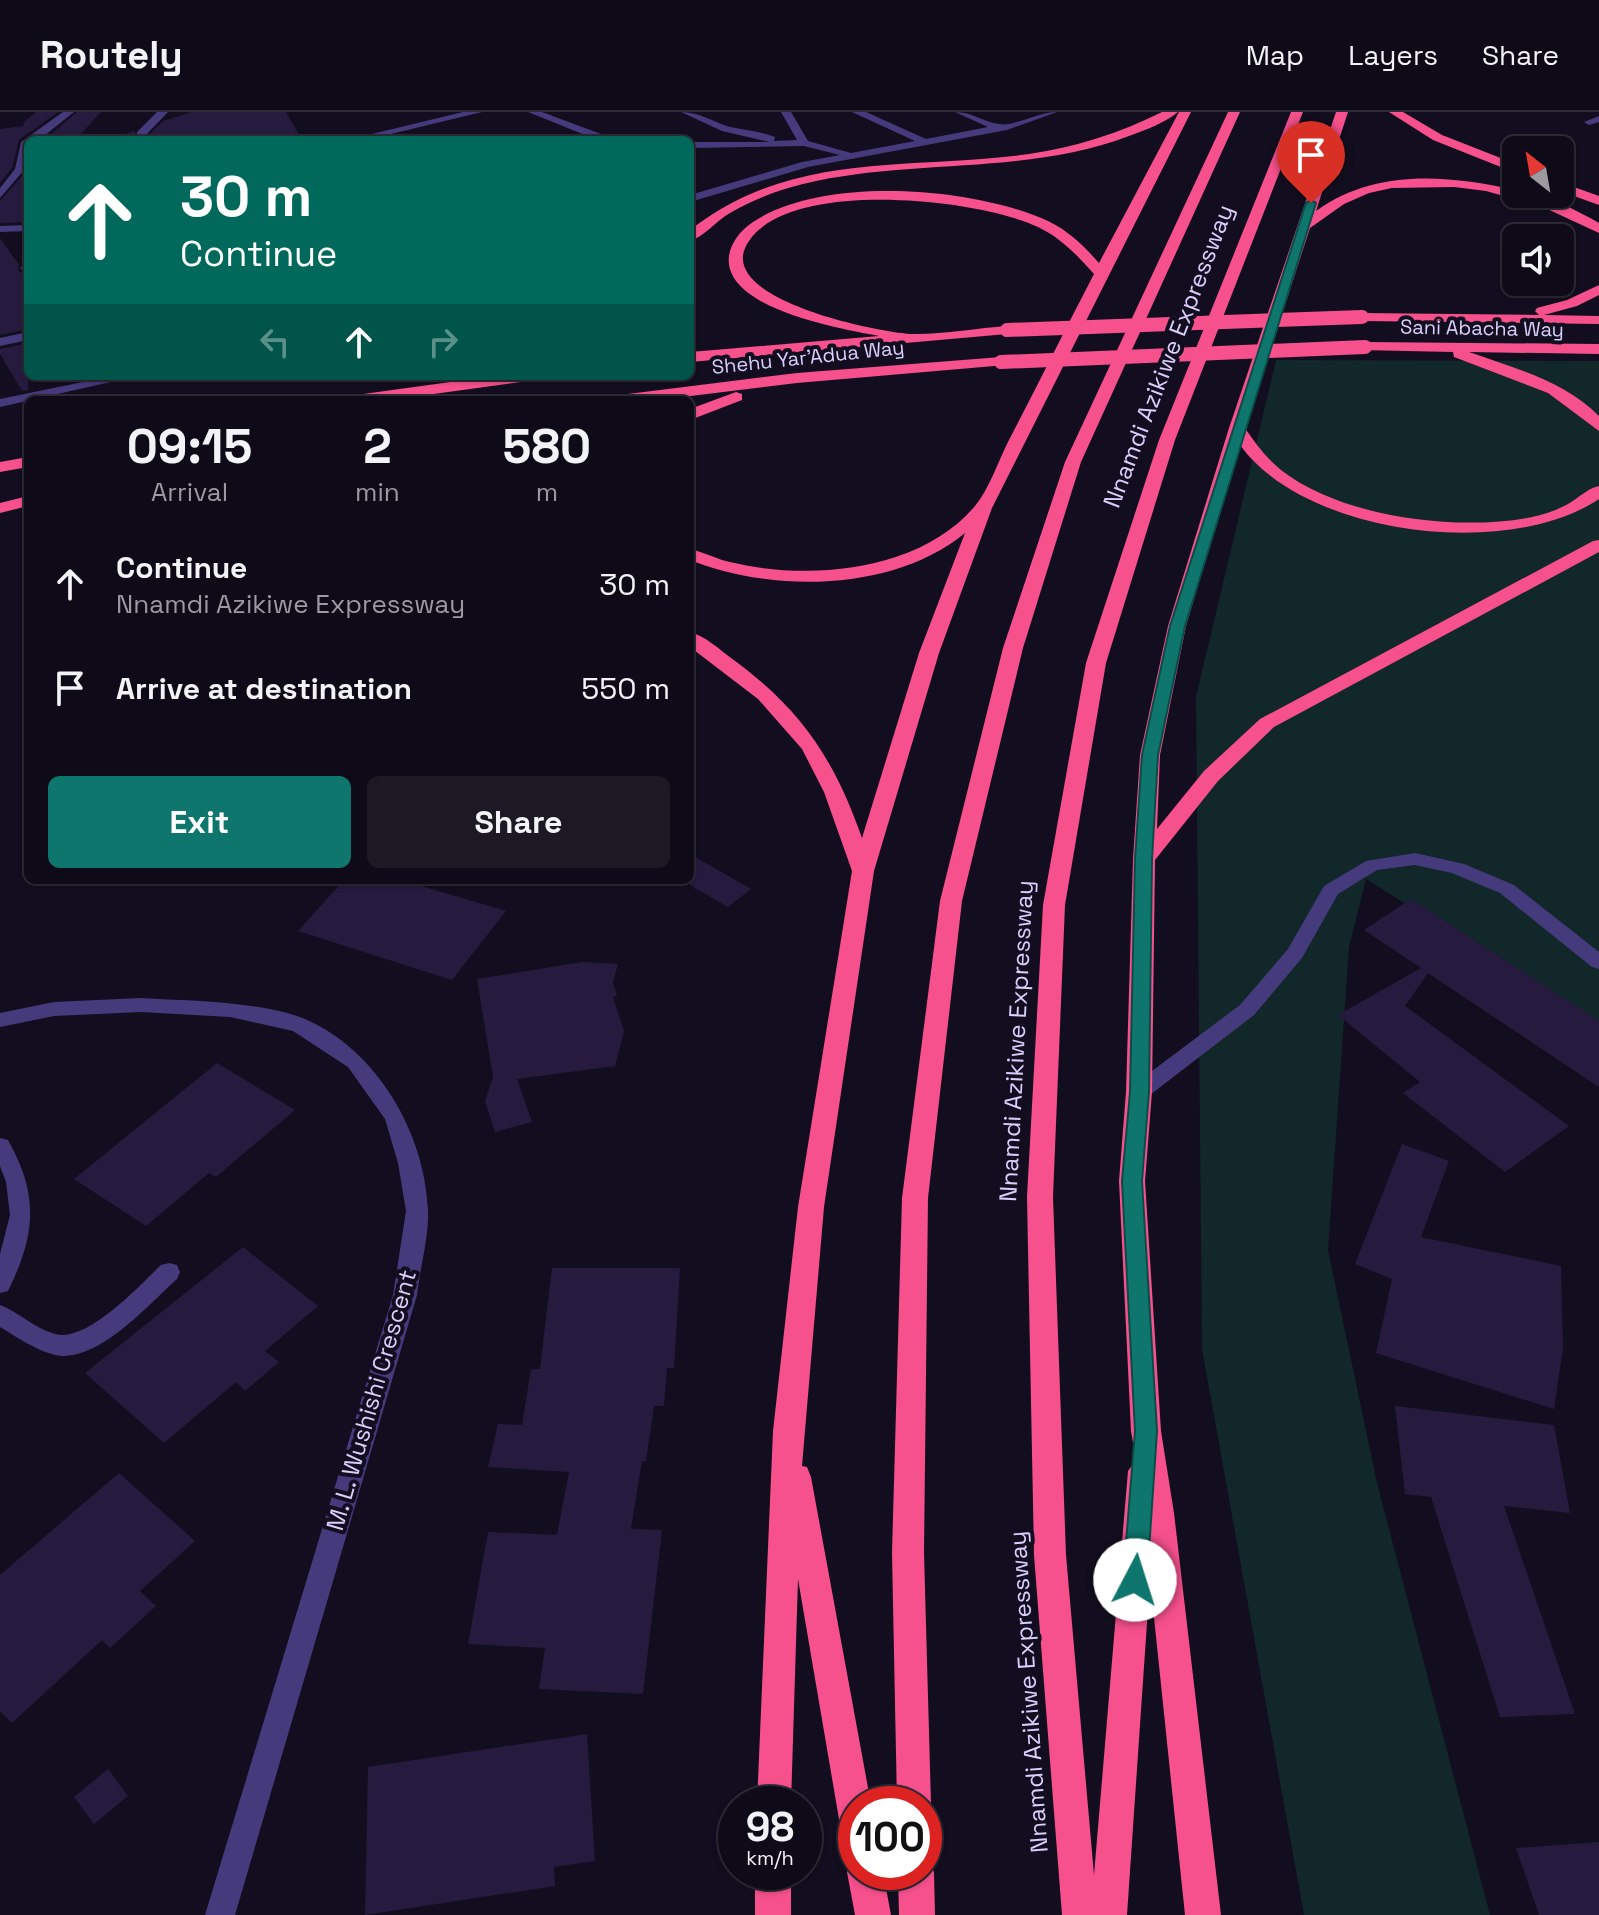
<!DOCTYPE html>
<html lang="en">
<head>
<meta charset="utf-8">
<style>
	body { margin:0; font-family:"Space Grotesk",sans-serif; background:#1c1824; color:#f1f3f6; height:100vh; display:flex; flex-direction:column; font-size:30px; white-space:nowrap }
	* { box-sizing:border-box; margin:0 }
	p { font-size:26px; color:#9b9aa1 }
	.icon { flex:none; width:44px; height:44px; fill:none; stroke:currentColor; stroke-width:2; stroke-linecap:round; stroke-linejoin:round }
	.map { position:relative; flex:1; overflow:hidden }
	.drawer { position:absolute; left:24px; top:284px; width:670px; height:488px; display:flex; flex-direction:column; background:#0e0a17; border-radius:12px; box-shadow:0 2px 6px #0004,0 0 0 2px #2e2b36 }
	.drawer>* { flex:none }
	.banner { position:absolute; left:24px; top:24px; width:670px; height:244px; border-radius:12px; box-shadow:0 2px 6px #0004,0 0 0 2px #2e2b36; background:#00695c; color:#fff; overflow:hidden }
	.needle { width:52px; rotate:329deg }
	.controls { position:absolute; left:1502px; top:24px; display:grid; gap:16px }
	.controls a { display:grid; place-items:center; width:72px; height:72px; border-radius:12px; background:#0e0a17; box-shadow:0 2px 6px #0004,0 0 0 2px #2e2b36; font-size:40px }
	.speed { position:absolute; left:718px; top:1674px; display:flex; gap:16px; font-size:40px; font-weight:700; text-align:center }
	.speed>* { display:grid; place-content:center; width:104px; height:104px; border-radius:50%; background:#0e0a17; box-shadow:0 2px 6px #0004,0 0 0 2px #2e2b36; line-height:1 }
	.speed small { font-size:20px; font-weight:400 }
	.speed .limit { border:12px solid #d22; background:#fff; color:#111 }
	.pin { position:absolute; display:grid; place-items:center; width:68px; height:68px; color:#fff; margin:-82px -34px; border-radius:50% 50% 50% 0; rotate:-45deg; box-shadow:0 0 8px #0007 }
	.pin .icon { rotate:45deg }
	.me { position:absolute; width:88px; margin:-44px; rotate:5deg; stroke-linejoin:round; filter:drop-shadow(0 0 6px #0008) }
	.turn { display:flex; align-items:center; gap:28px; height:168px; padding:0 24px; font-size:36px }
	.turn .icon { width:104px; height:104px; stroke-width:2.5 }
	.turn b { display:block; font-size:56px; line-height:68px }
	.lanes { display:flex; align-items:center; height:76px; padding:0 24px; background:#0003; justify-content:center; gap:40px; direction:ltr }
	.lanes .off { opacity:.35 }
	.eta { display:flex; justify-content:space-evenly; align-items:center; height:136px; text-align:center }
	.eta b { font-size:48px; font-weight:700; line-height:56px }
	.button { display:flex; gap:16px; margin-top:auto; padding:16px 24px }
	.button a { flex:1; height:92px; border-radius:12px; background:#0f766e; color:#fff; font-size:32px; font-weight:700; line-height:92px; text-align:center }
	.button a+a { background:#1c1824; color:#f1f3f6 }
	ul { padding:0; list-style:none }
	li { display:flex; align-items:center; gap:24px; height:104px; padding:0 24px }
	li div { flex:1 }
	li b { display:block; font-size:30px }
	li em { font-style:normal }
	header { display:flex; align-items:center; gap:48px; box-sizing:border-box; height:112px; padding:0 40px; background:#0e0a17; border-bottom:2px solid #2e2b36 }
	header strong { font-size:38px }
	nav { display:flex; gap:44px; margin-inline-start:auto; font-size:28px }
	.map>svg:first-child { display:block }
</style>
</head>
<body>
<header>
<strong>Routely</strong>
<nav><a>Map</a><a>Layers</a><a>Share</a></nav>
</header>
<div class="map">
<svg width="1599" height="1803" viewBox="0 0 1599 1803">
	<rect width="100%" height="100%" fill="#120e1f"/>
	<path fill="#112729" d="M1276,248L1599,249V913L1366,767L1349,835L1328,1138L1377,1371L1490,1803H1304L1202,1237L1196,585Z"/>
	<path fill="#261b3f" d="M36,0H58L19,28L12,56L0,71V17L23,14L24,10Z
		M77,0H101L78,25L44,28Z
		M192,0H286L302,28H123L122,23L135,19V26L145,27L163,9Z
		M28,57V110L0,111V89Z
		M0,126L19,153L18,158L28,167V217L0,223Z
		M28,231V278L22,279L0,242V237Z
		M690,742L751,777L728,795L690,773Z
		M344,768H401L506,799L452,868L298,819Z
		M1411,787L1599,909V975L1428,861L1405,894L1569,1014L1505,1060L1403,981L1420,970L1338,903L1421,856L1364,818Z
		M582,850L618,852L613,870L617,884L613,885L624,919L615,954L517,967L532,1010L495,1020L485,989L493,965L477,867Z
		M217,951L295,998L216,1065L209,1061L146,1114L74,1067Z
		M1402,1032L1449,1049L1421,1125L1561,1154L1563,1236L1554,1297L1376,1241L1392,1167L1355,1152Z
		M243,1135L318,1194L265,1239L279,1250L245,1279L236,1270L164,1331L85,1261Z
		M552,1156H680L674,1256H667L664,1294H654L646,1349H642L631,1417L662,1418L643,1582L539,1577L545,1536L468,1532L488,1420L557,1423L569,1360L488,1355L498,1312L522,1313L531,1257H540Z
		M1395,1294L1554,1313L1570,1401L1504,1394L1575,1602L1500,1605L1431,1385L1405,1382Z
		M119,1361L195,1429L140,1479L156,1494L110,1536L102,1528L12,1611L0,1599V1463Z
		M587,1622L595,1749L554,1755L555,1774L365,1803L368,1655Z
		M108,1657L128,1684L94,1712L74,1685Z
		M1599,1730V1803H1539L1516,1736Z"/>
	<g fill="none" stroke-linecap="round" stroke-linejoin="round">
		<path fill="#453b7c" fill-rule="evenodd" d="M63,0H74L39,28H28L25,57L0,86V76L15,57L21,30Z
			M157,0H168L145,24H137V20Z
			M463,0H482L366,28H347Z
			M528,0H542L601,22L627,28L595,27Z
			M681,0C700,0 713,10 730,15C745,18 760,19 775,25L774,29L797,28L781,0H791L808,29L851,41L915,29L852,0H866L926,27L988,15L955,0C972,0 983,10 999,12C1013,15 1039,0 1057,0L1007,18L808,55L690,90V83L802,50L840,43L804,34L690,36V30H769L722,19Z
			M1599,4V10L1589,13L1584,10Z
			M28,113V119L0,120V114Z
			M26,152L28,153V163L20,156Z
			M28,220V228L0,234V226Z
			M112,264H137L0,295V287Z
			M1415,741L1464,752L1514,773L1599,840V857L1592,855L1500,781L1452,761L1415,753L1377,758L1338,782L1302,846L1254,903L1146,986H1132L1129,980L1132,974L1240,893L1288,837L1324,774L1366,749Z
			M141,886C189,889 260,889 305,907C377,938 425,1021 428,1098C429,1125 420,1156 417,1183L235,1803H205L393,1183L406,1099L398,1051L385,1007L348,955L293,919L230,905L141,900L54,904L0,915V901L54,890Z
			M0,1026L8,1028C39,1083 36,1122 8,1179L0,1181V1142L10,1103L6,1070L0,1054Z
			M169,1151L177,1153L180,1160L177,1167C149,1192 97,1252 55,1243C35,1238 17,1225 0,1215V1193C19,1200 35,1217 55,1222C87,1231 139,1174 161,1153Z"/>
		<path fill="#f6508d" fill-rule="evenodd" d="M1162,0H1178C1165,11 1145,18 1129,24C1023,64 911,46 803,72C778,78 752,88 730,101C716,109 705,124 690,129V118C795,37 907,59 1029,42C1076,35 1120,21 1162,0Z
			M1179,0H1191L992,396L939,541L874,759L824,1095L802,1354L807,1355L811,1365L871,1692H856V1724L844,1719L839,1707L798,1467L791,1692H757L773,1319L798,1095L852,759L824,680L802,637L758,587L690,535V520C705,524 719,537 731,546C800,596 834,646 862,726L919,541L965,421C893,480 773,481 690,448V437C704,440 716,447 730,450C809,469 919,460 975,394C989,377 998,350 1008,330C1037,274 1065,218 1094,162C1077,143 1061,126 1038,115C979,87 791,66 749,129C709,186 876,220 910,222C941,223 976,216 1007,214L1014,218L1007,222L690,250V240L879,224C843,217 722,197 729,144C731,130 741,118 753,110C823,63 974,75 1048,109C1069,119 1084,134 1099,151Z
			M1228,0H1240L1081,350L1023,536L962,789L928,1086L924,1441L931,1692L924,1705V1692H897L892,1441L902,1086L940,789L1003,536L1065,350Z
			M1291,0H1303L1175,328L1106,551L1065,793L1053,1085L1066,1443L1094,1763L1128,1359L1136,1348L1131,1319L1119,1069L1126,980L1133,747L1140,643L1168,514L1229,316L1336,0H1348L1316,99C1375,56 1448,63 1516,78V82C1545,82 1574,97 1599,111V121L1543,95L1486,79L1454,75L1392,76L1369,81L1344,92L1310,116L1245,316C1255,331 1266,346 1281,358C1341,405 1454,419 1527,406C1538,404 1552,400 1562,395C1575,390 1585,377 1599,374V387C1508,448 1306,424 1240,333L1186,514L1160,643L1157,717L1204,659L1260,607L1593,429L1599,428V440L1274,615L1218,669L1155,748L1152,980L1145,1069L1161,1319L1174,1401L1221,1803H1185L1150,1467L1127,1803H1062L1034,1443L1027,1085L1043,793L1086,551L1159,328Z
			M1389,0H1403L1442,23L1516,52V61L1433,28Z
			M1560,70L1599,84V93L1560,79Z
			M1599,173V183L1577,194L1544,203L1599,204V212L1362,209L1355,205L1362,201L1539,203L1535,199L1537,196L1567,188Z
			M1365,230L1599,232V242L1469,240C1514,256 1565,269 1599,304V319L1548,281L1454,245L1453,240L1360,238V232Z
			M1001,245L1006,247V253L797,271L658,288H612L620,283L797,261Z
			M494,264H536L528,269L390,288H348L356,283Z
			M736,280L742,282V288L690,308V297Z
			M28,345V355L0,360V350Z
			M28,384V394L0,401V391Z
			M856,1746V1760H883L891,1803H855L847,1760Z
			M924,1746L928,1748L934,1760L935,1803H899L898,1760H924Z
			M755,1760H791V1803H755Z"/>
		<path stroke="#f6508d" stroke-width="14" d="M1007,218L1362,205
			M1001,250L1365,235"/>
	</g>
	<path fill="#0f766e" stroke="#0a4d48" stroke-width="2" d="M1311,88L1316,91L1185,514L1158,643L1152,747L1149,980L1142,1069L1157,1319L1147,1468L1143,1476L1135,1479L1126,1476L1123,1468L1135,1319L1122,1069L1130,980L1135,747L1142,643L1170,514L1306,91Z"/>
	<g text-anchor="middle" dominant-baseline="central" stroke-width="8" stroke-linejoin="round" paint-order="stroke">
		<g font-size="20" fill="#d9cefc" stroke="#120e1f">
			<text transform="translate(1482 216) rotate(1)">Sani Abacha Way</text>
			<text transform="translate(808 245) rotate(-6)">Shehu Yar'Adua Way</text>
		</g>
		<g font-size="24" fill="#d9cefc" stroke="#120e1f">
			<text transform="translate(1168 244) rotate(-69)">Nnamdi Azikiwe Expressway</text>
			<text transform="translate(1016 929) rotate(-87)">Nnamdi Azikiwe Expressway</text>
			<text transform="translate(371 1288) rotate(-74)">M. L. Wushishi Crescent</text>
			<text transform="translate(1028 1580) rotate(-94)">Nnamdi Azikiwe Expressway</text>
		</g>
	</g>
</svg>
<div class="controls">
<a><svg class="needle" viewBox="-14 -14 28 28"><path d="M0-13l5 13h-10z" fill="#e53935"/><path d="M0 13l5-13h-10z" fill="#9b9aa1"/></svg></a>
<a><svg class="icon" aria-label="sound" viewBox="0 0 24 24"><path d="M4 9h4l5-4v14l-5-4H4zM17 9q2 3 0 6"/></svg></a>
</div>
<div class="speed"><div>98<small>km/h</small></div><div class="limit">100</div></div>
<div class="pin" style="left:1311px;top:91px;background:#d93025"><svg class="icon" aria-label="arrive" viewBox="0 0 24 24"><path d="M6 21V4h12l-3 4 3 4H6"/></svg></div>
<svg class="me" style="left:1135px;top:1468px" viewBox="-20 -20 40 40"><circle r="19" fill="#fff"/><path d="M0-13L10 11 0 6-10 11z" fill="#0f766e"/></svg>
<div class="banner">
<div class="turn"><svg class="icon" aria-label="ahead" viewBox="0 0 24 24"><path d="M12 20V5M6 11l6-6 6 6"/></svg><div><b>30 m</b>Continue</div></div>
<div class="lanes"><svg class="icon off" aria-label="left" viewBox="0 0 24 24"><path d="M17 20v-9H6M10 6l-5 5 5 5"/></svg><svg class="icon" aria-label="ahead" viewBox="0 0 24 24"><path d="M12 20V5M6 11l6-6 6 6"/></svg><svg class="icon off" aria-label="right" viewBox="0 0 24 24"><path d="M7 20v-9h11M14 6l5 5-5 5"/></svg></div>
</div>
<section class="drawer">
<div class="eta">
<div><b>09:15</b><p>Arrival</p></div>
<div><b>2</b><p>min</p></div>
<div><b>580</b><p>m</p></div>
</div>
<ul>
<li><svg class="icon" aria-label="ahead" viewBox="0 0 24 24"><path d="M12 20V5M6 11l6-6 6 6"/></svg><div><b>Continue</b><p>Nnamdi Azikiwe Expressway</p></div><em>30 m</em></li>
<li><svg class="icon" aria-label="arrive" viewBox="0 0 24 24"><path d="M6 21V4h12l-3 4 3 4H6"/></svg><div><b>Arrive at destination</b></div><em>550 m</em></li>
</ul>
<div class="button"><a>Exit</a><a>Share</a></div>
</section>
</div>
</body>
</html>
